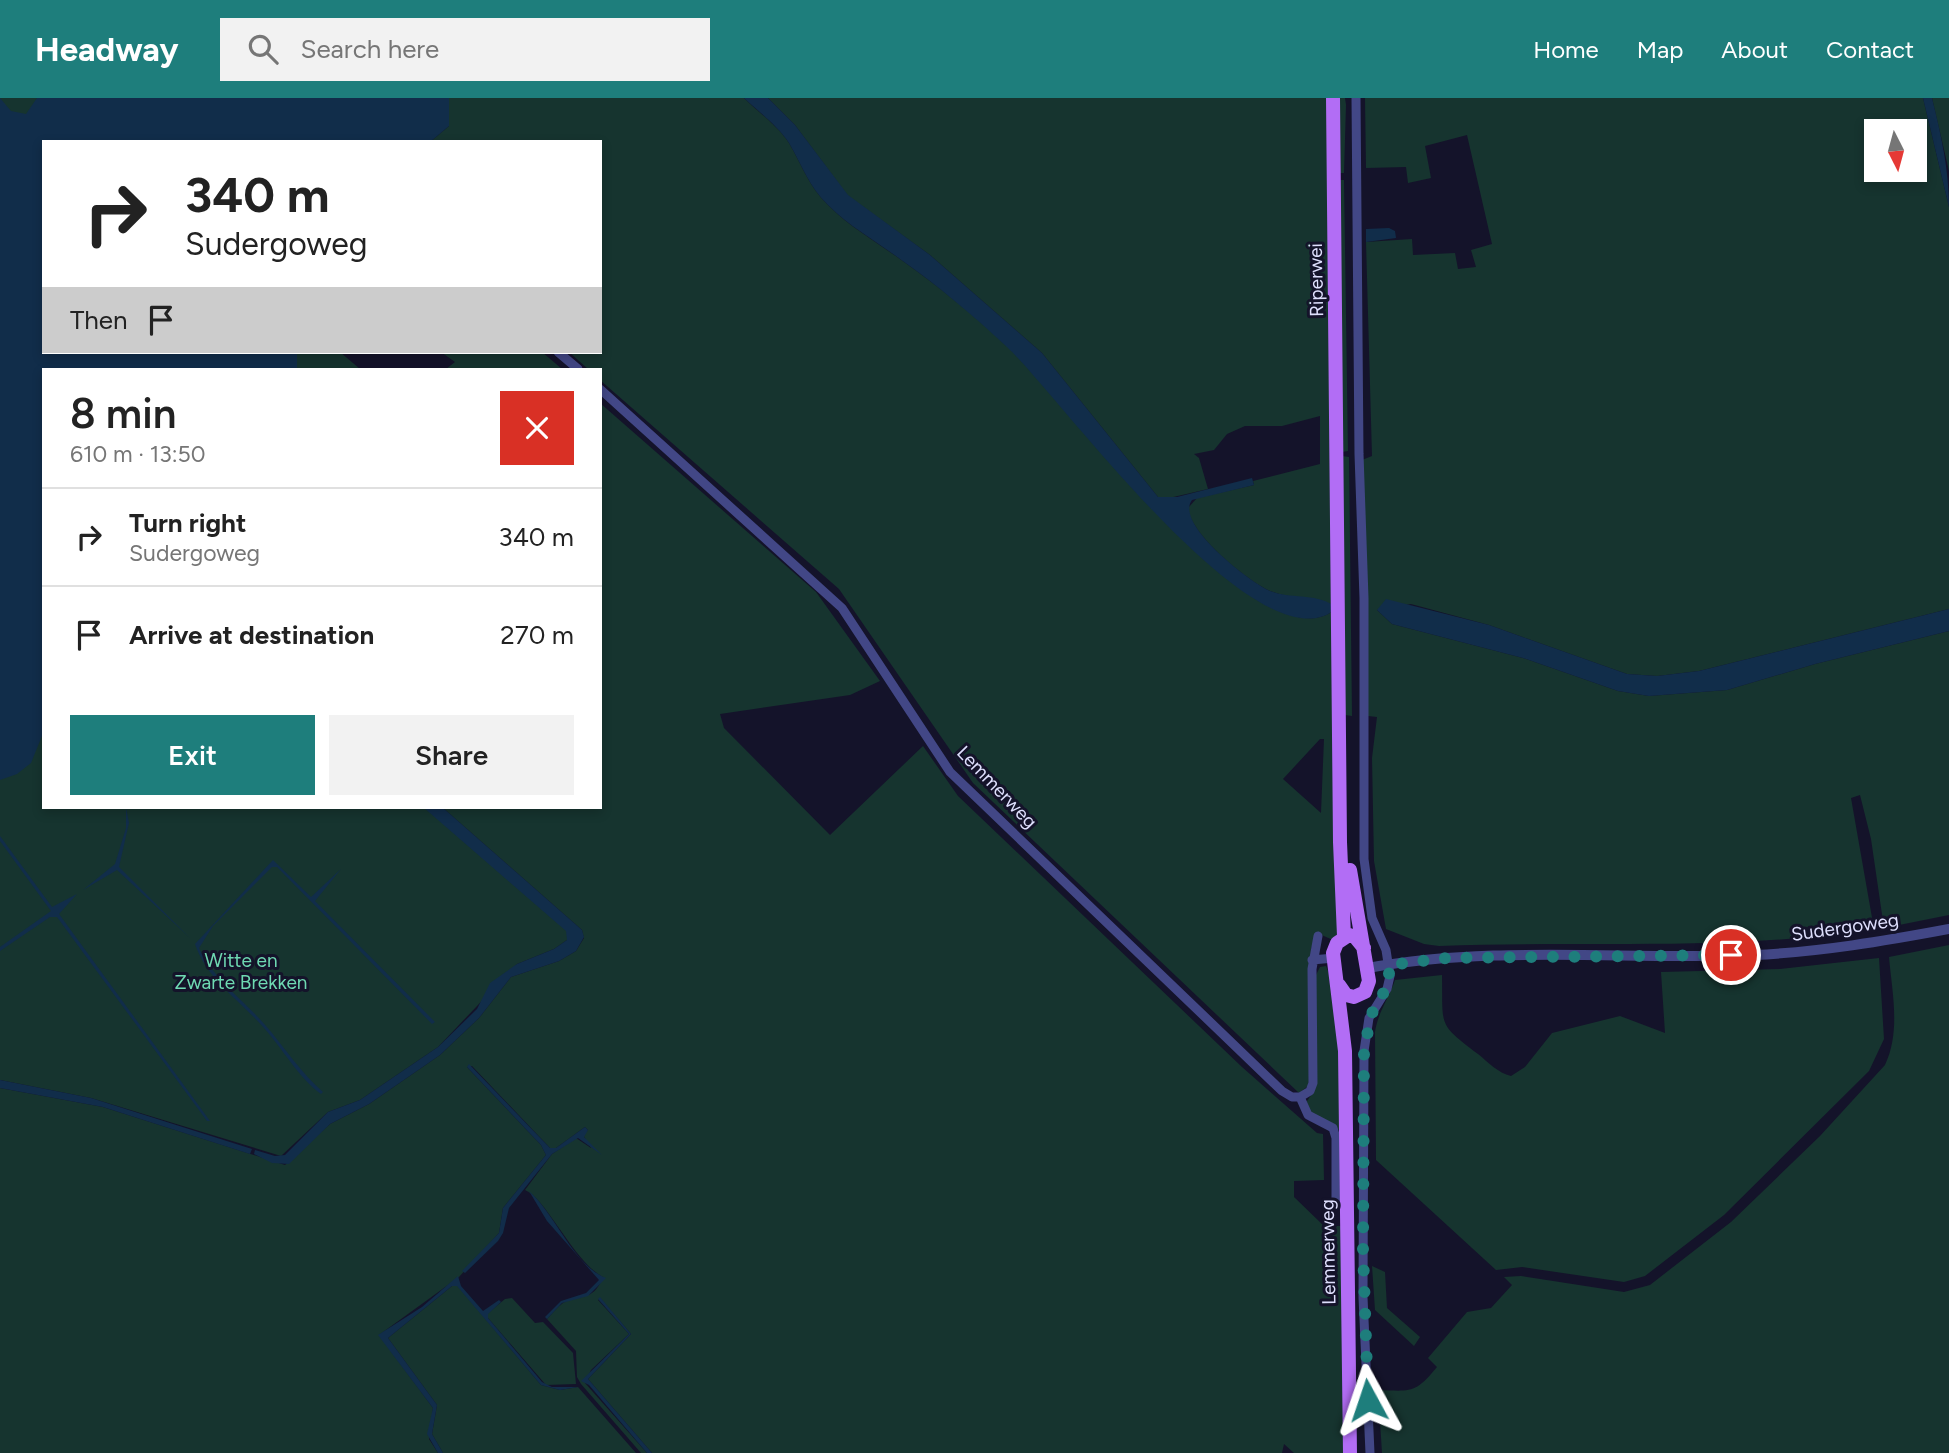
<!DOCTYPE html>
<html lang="en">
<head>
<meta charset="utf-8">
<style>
	body { margin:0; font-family:Figtree,sans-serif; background:#f2f2f2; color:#222; height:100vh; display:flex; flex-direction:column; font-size:26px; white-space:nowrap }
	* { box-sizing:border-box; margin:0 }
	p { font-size:23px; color:#767676 }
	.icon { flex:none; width:38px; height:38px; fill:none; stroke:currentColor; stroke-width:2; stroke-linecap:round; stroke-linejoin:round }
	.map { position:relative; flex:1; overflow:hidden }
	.sheet { position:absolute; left:42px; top:270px; width:560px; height:441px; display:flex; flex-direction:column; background:#fff; border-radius:0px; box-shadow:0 4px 10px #0003 }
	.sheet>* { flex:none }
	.hud { position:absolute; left:42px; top:42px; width:560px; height:214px; border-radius:0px; box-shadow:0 4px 10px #0003; background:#fff; color:#222; overflow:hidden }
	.needle { width:46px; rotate:174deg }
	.tools { position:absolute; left:1864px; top:21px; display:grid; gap:14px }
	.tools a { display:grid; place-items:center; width:63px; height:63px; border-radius:0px; background:#fff; box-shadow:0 4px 10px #0003; font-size:35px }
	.pin { position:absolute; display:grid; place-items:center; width:60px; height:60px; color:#fff; margin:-30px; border:4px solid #fff; border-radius:50%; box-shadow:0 2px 7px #0007 }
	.me { position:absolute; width:77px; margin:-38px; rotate:355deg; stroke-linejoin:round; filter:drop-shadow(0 0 5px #0008) }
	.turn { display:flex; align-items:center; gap:24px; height:147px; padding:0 28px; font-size:32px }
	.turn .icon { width:91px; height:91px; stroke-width:2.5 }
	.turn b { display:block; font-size:49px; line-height:60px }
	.then { display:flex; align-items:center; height:66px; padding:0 28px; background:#0003; gap:14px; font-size:26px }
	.round { display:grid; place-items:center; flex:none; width:74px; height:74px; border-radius:0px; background:#f2f2f2 }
	.overview { display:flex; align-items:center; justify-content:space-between; height:119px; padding:0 28px }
	h1 { font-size:42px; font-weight:600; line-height:52px }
	.primary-button { display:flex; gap:14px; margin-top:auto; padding:14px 28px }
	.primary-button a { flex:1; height:80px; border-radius:0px; background:#1e7e7c; color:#fff; font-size:28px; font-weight:600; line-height:80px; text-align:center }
	.primary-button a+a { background:#f2f2f2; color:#222 }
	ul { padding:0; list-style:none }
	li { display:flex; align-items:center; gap:21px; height:98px; padding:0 28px; border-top:2px solid #e0e0e0 }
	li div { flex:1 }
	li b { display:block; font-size:26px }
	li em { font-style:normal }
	header { display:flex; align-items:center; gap:42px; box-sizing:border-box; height:98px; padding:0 35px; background:#1e7e7c; color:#fff }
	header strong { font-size:33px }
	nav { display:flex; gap:38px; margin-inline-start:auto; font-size:24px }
	.search { width:490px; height:63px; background:#f2f2f2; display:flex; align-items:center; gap:18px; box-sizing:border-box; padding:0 24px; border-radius:0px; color:#767676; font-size:26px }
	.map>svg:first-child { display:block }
</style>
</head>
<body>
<header>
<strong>Headway</strong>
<div class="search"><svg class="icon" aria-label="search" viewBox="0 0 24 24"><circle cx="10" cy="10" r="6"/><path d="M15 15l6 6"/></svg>Search here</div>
<nav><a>Home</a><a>Map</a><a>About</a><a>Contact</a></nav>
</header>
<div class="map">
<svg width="1949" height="1355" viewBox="0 0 1949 1355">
	<rect width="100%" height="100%" fill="#14132a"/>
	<path fill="#16342f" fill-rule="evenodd" d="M0,0H444L44,44V254L296,271H44V709H428L569,833L567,842L554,851L517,866L438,949L360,1002L328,1014L281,1058L91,1000L0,982Z
		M449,0H744C758,14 778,28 789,45C802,67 809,89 828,107C850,129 875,143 900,161C937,187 974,217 1007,248C1059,297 1256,568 1333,513L1343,829L1333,842L1317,835L1311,851L1310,980L1308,988L1299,995L973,685L839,491L600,282V271H588L569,254H600V44H430L449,28ZM1320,641H1324L1321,715L1283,681Z
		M768,0H1327L1333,507C1312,499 1290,501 1270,493C1246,482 1190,436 1188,410L1197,400L1254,387L1253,383L1320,366V318L1282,328H1245L1227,336L1214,352L1194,356L1199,360L1208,391L1169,400L1158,399L1042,255L930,157L848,98L795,27Z
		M1338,0H1345L1346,7L1344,75H1339Z
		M1365,0H1923L1949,109V511L1699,573L1657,578L1627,576L1489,527L1411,506L1377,512L1392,526L1523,560L1618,593L1649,598L1727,592L1815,566L1949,533V817L1884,830L1871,741L1860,697L1851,700L1874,831C1730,854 1584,842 1439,848L1424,846L1386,831L1374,763L1372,660L1377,619L1368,618L1362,362L1372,358L1366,144L1412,141L1413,157L1455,155L1458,171L1476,169L1471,152L1492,146L1467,37L1425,48L1431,80L1408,85L1406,69L1366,70ZM1876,33H1914V72H1876Z
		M1932,0H1949V73Z
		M1339,82H1344L1348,353L1342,354Z
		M297,254H340L360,271H297Z
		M441,254H542L562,271H446L455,264Z
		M600,305L816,494L880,583L850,597L720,616L724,630L830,737L923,648L958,698L1242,969L1317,1035L1323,1036L1324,1082L1294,1083V1099L1324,1128H1342L1345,1355H1294L1284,1346L1282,1355H652L588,1281L631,1236L600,1200L598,1202L629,1236L591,1272L585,1285L647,1355H641L581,1286L577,1279L576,1253L547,1221C552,1216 557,1209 563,1205C580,1194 592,1206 603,1179C574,1164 546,1100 525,1092L552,1056L576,1040L591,1050L583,1037L588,1032L585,1029L556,1050H550L472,968L467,969L541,1047L546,1057L503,1110L499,1135L459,1179L379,1237L433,1310L429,1341L438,1355H0V990L103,1009L285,1067L330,1026L369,1006L440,957L479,920L511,879L559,863L576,853L584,840L582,832L442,709H600Z
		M1342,358L1349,359L1352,618L1345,617Z
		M1949,847V1355H1382L1378,1292C1411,1293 1415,1296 1437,1269L1428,1260L1467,1214L1491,1210L1512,1187L1504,1179L1521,1178L1624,1194L1650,1187L1731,1124L1820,1038L1885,967C1901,933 1892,894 1889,859Z
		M1879,860L1884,941L1869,973L1724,1117L1645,1178L1624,1184L1522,1169L1496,1172L1376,1062L1375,934C1378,914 1389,900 1395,882L1442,877C1443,929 1437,925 1478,956C1488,964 1498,975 1511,978L1525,969L1552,935L1620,918L1665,935L1661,874L1780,871Z
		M1326,868L1336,892L1341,1033L1311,1016L1305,1006L1314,993L1316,877L1320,869Z
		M1372,1168L1385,1174L1387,1210L1420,1239L1414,1248L1375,1212Z
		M457,1187L541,1287L560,1292L578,1289L636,1355H443L432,1336L437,1307L388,1240L452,1188Z
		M512,1200L535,1225L543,1224L573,1255L576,1286L546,1287L488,1220L487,1216L505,1201Z"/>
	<path fill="#112d4a" d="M0,0L11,13L26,16L37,0H449V28L430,44H44V254H297V271H44V633L31,665L17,676L0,682Z
		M744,0H768L795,27L848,97L930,157L1042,255L1158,399H1177L1252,380L1254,387L1192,402C1174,426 1250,484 1270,493C1291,501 1314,495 1333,507V513C1255,569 1059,298 1007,249C974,218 937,187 900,161C876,143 850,129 828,107C809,89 802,67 789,45C778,28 759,14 744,0Z
		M1923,0H1932C1941,37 1949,71 1949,109Z
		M1389,130L1395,133L1396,140L1366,144V131Z
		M1386,501L1489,527L1627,576L1657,578L1699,573L1949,511V533L1815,566L1727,592L1649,598L1618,593L1523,560L1392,526L1377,512Z
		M126,709L129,725L119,769L190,840L117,772L83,792L115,766L126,730Z
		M423,709H442L582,832L584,839L576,853L559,863L511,879L479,920L440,957L369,1006L330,1026L289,1066L272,1065L254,1056L255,1052L275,1058L285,1057L328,1014L360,1002L438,949L477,911L490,885L517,866L554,851L567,842L566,833Z
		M0,738L52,809L77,796L59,816L210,1023H207L57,819H50L0,853V849L51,813L0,743Z
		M273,762L311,799L341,771L315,803L435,924L432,926L277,769H272L213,828L199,850C215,883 243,901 266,928C285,950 301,975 323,994L321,996C298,979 283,951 264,930C240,902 207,882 195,846Z
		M469,966L550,1050H556L585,1029L588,1032L584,1039L602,1057L578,1040L552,1056L536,1076L509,1110L503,1135L498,1143L465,1175L462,1173L499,1135L503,1110L546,1057L541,1047L467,969Z
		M0,982L91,1000L252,1051L250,1056L103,1009L0,990Z
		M529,1093C556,1117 573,1167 606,1180L588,1198L562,1205L547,1221L545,1219L561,1203L586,1195L599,1182L547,1123Z
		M458,1178L461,1188L483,1213L499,1202L501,1204L488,1216V1220L542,1284L552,1289H578L560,1292L541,1287L457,1188H452L388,1240L437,1307L432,1336L443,1355H438L427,1336L433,1310L378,1237L422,1209Z
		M600,1199L631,1236L588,1281L652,1355H647L589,1287L581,1283L629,1236L598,1201Z"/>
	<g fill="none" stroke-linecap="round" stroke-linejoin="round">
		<path stroke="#424786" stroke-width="9" d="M1356,0L1359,356L1364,500V761L1372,820L1386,852L1390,878L1387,891L1369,920L1364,953L1363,1199L1370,1355
			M558,254L578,271
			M600,291L842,510L950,674L1282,993L1292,999H1300L1308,1017L1333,1030L1336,1040V1108
			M1312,862L1334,860
			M1300,999L1310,993L1313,985L1312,871L1318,838"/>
		<path stroke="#424786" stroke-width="10" d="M1368,870C1494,847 1626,862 1754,857C1820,854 1885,843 1949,831"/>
		<path stroke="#b26df5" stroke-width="14" d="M1333,0L1340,744L1344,838
			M1339,887L1346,897L1354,899L1365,894L1369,883L1350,772
			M1350,1355L1345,953L1333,855L1337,845L1349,837L1355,839L1364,850"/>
	</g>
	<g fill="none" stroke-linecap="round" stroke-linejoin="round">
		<path stroke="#1e7e7c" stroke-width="12" stroke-dasharray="0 21.6" d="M1368,1302L1363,1151L1364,953L1371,917L1389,885V867L1446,860L1731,857"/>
	</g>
	<g text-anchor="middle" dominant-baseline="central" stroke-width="6" stroke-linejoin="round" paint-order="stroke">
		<g font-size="19" fill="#dedffd" stroke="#14132a">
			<text transform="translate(1316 182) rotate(-91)">Riperwei</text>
			<text transform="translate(997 689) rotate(46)">Lemmerweg</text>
			<text transform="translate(1845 829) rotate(-8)">Sudergoweg</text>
			<text transform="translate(1328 1154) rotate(-91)">Lemmerweg</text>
		</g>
		<g font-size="19" fill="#6ed9b2" stroke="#14132a">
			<text x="241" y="862">Witte en<tspan x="241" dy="22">Zwarte Brekken</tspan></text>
		</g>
	</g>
</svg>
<div class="tools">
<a><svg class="needle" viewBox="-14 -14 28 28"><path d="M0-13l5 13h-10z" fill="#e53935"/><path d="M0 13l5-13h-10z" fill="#767676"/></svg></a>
</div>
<div class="pin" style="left:1731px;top:857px;background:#d93025"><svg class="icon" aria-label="arrive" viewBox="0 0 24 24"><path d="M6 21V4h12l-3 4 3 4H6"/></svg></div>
<svg class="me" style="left:1368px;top:1302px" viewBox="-20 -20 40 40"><path d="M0-17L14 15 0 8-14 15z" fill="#1e7e7c" stroke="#fff" stroke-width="4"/></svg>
<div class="hud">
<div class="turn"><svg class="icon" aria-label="right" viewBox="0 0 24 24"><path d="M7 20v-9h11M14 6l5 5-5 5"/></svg><div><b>340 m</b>Sudergoweg</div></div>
<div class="then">Then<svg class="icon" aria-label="arrive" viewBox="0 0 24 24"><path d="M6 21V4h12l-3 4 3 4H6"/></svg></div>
</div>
<section class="sheet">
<div class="overview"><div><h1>8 min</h1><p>610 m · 13:50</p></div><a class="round" style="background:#d93025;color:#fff"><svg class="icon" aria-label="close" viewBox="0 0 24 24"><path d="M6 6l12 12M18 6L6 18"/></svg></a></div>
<ul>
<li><svg class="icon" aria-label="right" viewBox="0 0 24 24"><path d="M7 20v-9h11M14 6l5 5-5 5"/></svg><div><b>Turn right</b><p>Sudergoweg</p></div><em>340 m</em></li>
<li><svg class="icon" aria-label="arrive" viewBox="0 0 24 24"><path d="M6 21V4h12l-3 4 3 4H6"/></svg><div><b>Arrive at destination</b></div><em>270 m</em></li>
</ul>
<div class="primary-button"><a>Exit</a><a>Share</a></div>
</section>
</div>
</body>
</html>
